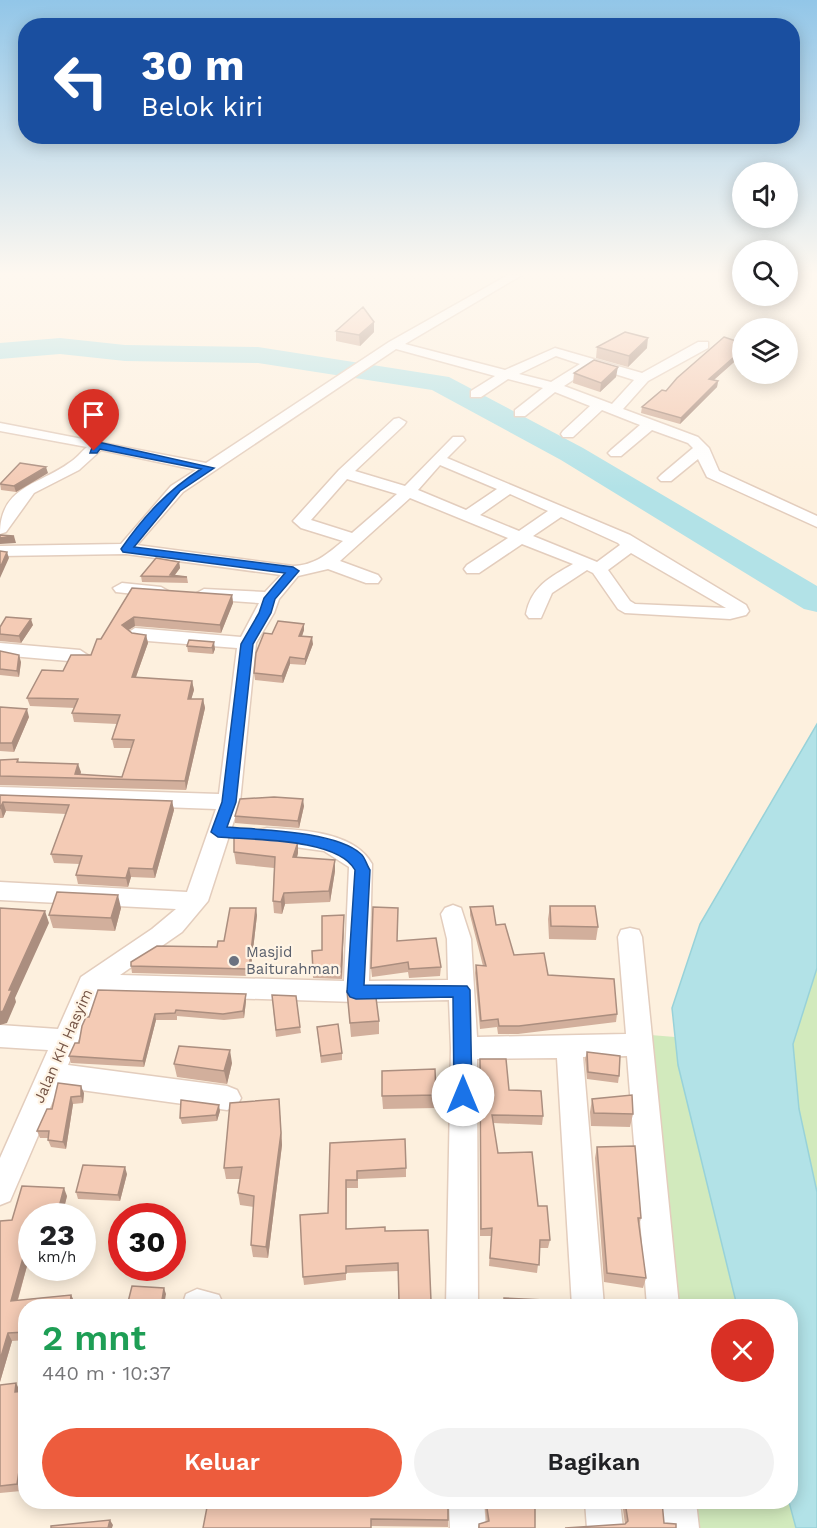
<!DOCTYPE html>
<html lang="id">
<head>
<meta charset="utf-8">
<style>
	body { margin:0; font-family:"Work Sans",sans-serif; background:#f2f2f2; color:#202124; height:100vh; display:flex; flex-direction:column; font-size:22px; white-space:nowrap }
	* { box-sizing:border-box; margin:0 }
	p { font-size:20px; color:#757577 }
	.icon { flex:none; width:33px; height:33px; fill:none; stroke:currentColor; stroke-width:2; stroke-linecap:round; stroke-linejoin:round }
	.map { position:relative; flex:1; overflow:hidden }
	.details { position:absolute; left:18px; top:1299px; width:780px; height:210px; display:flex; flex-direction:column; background:#fff; border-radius:24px; box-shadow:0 3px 15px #0003 }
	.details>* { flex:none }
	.hud { position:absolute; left:18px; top:18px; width:782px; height:126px; border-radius:24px; box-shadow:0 3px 15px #0003; background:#1a4fa0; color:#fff; overflow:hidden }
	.tools { position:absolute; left:732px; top:162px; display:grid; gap:12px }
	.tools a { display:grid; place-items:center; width:66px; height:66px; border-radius:50%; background:#fff; box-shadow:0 3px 15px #0003; font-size:30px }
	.speed { position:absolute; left:18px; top:1203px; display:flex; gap:12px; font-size:30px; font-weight:700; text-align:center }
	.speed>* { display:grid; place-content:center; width:78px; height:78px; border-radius:50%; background:#fff; box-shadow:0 3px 15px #0003; line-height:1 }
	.speed small { font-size:15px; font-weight:400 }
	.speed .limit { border:9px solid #d22; background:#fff; color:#111 }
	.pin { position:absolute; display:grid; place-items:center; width:51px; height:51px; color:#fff; margin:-62px -26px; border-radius:50% 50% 50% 0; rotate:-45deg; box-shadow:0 0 6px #0007 }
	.pin .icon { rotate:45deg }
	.me { position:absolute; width:66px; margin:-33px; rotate:0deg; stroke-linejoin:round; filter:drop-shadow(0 0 4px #0008) }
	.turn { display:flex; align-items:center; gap:21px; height:126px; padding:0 24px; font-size:27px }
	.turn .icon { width:78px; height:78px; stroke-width:2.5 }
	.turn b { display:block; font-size:42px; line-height:51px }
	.round { display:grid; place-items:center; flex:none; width:63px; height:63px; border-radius:32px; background:#f2f2f2 }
	.headline { display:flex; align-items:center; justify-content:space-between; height:102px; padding:0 24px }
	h1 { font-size:36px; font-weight:600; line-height:45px; color:#1e9e55 }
	.button { display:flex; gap:12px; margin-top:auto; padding:12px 24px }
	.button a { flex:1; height:69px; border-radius:36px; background:#ed5c3d; color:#fff; font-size:24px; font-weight:600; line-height:69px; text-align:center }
	.button a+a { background:#f2f2f2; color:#202124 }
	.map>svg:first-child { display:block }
</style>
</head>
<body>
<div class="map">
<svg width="817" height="1528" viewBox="0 0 817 1528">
	<rect width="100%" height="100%" fill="#fdf0de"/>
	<path fill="#d2eabd" d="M817,968V1192L799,1109L793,1044Z
		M638,1034L675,1037L678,1065L737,1306H671Z
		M694,1502H789L796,1528H698Z"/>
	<path fill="#b2e2e7" stroke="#98d2d9" stroke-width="1.5" d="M817,724V968L793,1044L799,1109L817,1192V1528H796L789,1502L790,1306H737L678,1065L672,1008L700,924Z"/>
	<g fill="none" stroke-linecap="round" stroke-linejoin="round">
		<path fill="#b2e2e7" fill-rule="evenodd" d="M60,338L125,345L258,347L449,377L583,448L817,586V612L804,609L561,460L432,390L258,363L125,361L60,354L0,359V343Z"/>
		<defs>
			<path id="street" d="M508,275H522L405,344L505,370L555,348L642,373L698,342H708V348L648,381L623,409L698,437L709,448L719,471L817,516V527L707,477L698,459L671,481H661L658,478L661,475L693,448L688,443L652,430L621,456H611L608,453L611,450L640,425L602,410L573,437H563L561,434L563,431L590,406L555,392L525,416H515V410L543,388L508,379L481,397H471V391L495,376L396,349L183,492L137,545L293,566C315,565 326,555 343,541L301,528L293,521L339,470L394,419L399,418L406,422L404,425L355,471L405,486L453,437H463L465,440L447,458L630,535L746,605L749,611L746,615L730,619L625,613L618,609L593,573L587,570L552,593L541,618H529L526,614C531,587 550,577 573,564L522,544L479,573H467L464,569L467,565L508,538L410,498L340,561L378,575L381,579L378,583H366L328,569L298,576L279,599L274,613L256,643L240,802L208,901L182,932L120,975L344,981L349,867L324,851L259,842L256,836L259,830L267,828C300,830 354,831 372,864L369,981L448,980L447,939L441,914L445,908L453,905L461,908L471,939L477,1037L626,1034L618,937L621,930L630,928L639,930L642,937L679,1306H647L627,1056L583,1057L604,1306H572L557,1058L477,1059L478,1306H446L451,1048L449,1000L356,1002L98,994L68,1065L227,1086L237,1090L241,1098L237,1106L227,1110L59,1087L10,1201L0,1205V1158L48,1050L0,1047V1025L58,1029L81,977L152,929L176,909L0,900V882L187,892L216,809L0,801V787L219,794L237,648L135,640L126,634L135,628L241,637L259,603L204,599L195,594L204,589L265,592L281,575L126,554L0,556V546L121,544L171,486L196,470L101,450L79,470L34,493L6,532L0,534C0,486 39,485 69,463C76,459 81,452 87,447L0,431V423L206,463L389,342ZM556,356L580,364L551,382L519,374ZM593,367L634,380L612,404L564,386ZM440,465L497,489L466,510L418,490ZM347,479L397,494L352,533L311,520ZM510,494L548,511L519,531L480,515ZM561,517L618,543L620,545L597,562L533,536ZM631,553L726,608L635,604L630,601L608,570Z
				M122,583L161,587L170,592L161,597L116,592L113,588Z
				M0,643L80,650L89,656L80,662L0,655Z
				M197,1289L219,1295L224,1306H182L186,1294Z
				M449,1502H484L486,1528H450Z
				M585,1502H620L623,1528H587Z
				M661,1502H696L699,1528H663Z"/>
		</defs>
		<use href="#street" stroke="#e3cdbd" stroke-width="3"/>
		<use href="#street" fill="#fff" fill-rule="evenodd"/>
	</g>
	<path fill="#d2af9c" d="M336,331L374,332L360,346L336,341Z
		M742,343V355L714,380L718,381L717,387L680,424L641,413L642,407L666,391Z
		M597,347L647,348L628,367L596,358Z
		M574,373L616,377L600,392L573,383Z
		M48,473L16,492L1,490L0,483Z
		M179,562L180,568L175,575L187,577L188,583L142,582L141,576Z
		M132,588L232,595L233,603L221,633L135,626L128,630L132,633L146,635L148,643L136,677L192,681L194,690L191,699H203L205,708L186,790L0,785V760L18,759L19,762L81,772L80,775L122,777L131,748H114L112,739L117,724L74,722L72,713L75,708L30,706L27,698L63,671L91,655L101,639Z
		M33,625L21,643L0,641V627Z
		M304,630L302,636L313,644L305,665L290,664L283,683L255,680L254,673L272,634Z
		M187,646L215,649L213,654L188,652Z
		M0,651L21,662L19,677L0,675Z
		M0,707L29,717L14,752L0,751Z
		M0,795L172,801L174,810L155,878L131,877L128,887L78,884L76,875L80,864L54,863L51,854L66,814L6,811L3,818H0Z
		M304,806L299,828L235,823V816Z
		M294,836V841L298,853L297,857L335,860V871L330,902L285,904L282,914L274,913L273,901L274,868L236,864L234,852Z
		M550,906L598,927L596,940L549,939L548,919Z
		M470,907L496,925L514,955L617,1014L616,1022L518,1034H498L497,1027L480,1029L475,973L476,965L483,966L470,915Z
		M121,908L115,931L53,928L49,915Z
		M257,915L250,976L132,973L131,966L217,947Z
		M344,915L342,979L313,978L312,951L322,950Z
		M397,941L441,967L440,976L409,978L408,972L372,977L371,968Z
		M347,991L379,1021V1034L351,1037Z
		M272,995L300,1027L301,1033L276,1037Z
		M246,1001L244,1018L224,1020L177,1016V1020H156L144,1067L71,1063L69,1056L79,1043L86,1017Z
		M317,1027L342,1053V1060L321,1063Z
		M587,1052L619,1076L618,1083L587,1079L585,1059Z
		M480,1059L509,1090L543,1116L542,1125L493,1123L498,1153L538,1206L550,1240L548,1248H540L537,1273L489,1266L491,1236H480Z
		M232,1063L227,1084L177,1077L174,1064Z
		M58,1083L84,1093L83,1103L73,1104L66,1149L51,1147L48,1140L49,1138H40L37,1131L52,1109Z
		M436,1095V1108L383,1109L382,1096Z
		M279,1099L282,1145L268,1258L253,1257L251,1245L254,1207L240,1205L238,1193L240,1179H226L224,1168Z
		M592,1099L633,1114L630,1127L591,1126L590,1112Z
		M220,1111L217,1121L182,1124L180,1118Z
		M330,1143L406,1168V1177L358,1179V1188H347L346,1229L385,1231L431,1301V1306H399L398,1271L346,1273V1280L304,1285L303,1277L328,1213Z
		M597,1147L641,1218L639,1225L646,1278L643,1288L604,1282L595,1158Z
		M127,1174L120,1201L78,1199L76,1192Z
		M67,1196L62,1216H32V1266H27L18,1300L71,1295L75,1303L74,1306H26V1340L12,1341L0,1382V1221L12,1220Z
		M0,1385L20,1391H26V1465L21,1491L0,1493Z
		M208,1502L448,1520V1527L371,1526V1528H203Z
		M484,1502H535V1528H478L479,1524L487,1522Z
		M621,1502H662L664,1523L625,1524L622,1502Z"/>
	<path fill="#ab8e7f" d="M374,322V332L360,346L359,335Z
		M648,338L647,348L628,367L629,356Z
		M742,350V355L708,385L709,379Z
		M618,367L616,377L600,392L601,383Z
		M718,381L717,387L680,424L681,418Z
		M46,467L48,473L16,492L14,486Z
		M14,536L16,543L0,544V538Z
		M7,552L9,558L0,578V568Z
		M179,562L180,568L174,576L170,575Z
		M232,595L233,603L221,633L220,625Z
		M134,617L135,626L124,633L122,625Z
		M31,619L33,625L21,643L19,636Z
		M304,624V630L300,642L299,636Z
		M146,635L148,643L133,685L132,677Z
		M312,637L313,644L305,665V659Z
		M214,642L215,649L213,654L212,648Z
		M19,655L21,662L19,677L17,671Z
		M290,657V664L283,683L282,676Z
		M192,681L194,690L189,707L188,699Z
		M203,699L205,708L186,790L185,781Z
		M27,709L29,717L14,752L12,743Z
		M78,764L81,772L79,778L75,774Z
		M303,799L304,806L299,828L298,821Z
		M172,801L174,810L155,878L153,869Z
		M3,802L6,811L3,818L1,809Z
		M298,842V853L294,868L293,857Z
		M335,860V871L330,902L329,891Z
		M129,868L131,877L128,887L126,878Z
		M284,893L285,904L282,914L281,902Z
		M118,895L121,908L115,931L111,918Z
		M256,908L257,915L250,976L249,969Z
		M45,911L49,923L15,998L16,1002L7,1023L0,1025V1012L9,990Z
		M344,915V922L342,979L341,972Z
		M246,994V1001L244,1018L243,1011Z
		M155,1014L156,1020L144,1067L143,1061Z
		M230,1050L232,1063L227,1084L224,1071Z
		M81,1086L84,1093L83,1103L81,1096Z
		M71,1097L73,1104L66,1149L63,1142Z
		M279,1099L282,1145L268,1258L266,1247Z
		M219,1105L220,1111L217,1121L216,1115Z
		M125,1167L127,1174L120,1201L118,1195Z
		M64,1188L67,1196L62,1216H60L58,1211Z
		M23,1258L27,1266L15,1309L11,1301Z
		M164,1288L166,1294L164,1306H161Z
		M71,1295L75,1303L74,1306H70Z
		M8,1333L12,1341L0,1382V1360Z
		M16,1383L20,1391L19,1399L15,1392Z
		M24,1439L26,1441V1465L21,1491L17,1484Z
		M110,1520L113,1525L112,1528H108Z"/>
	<path fill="#f4cbb5" stroke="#ab8e7f" stroke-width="1.5" d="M363,307L374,322L359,335L336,331Z
		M625,332L648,338L629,356L597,347Z
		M724,337L742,343V350L709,379L718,381L681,418L642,407L662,390L666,391L677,378Z
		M594,360L618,367L601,383L574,373Z
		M20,463L46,467L14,486L0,484Z
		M0,535L14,536L0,538Z
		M0,551L7,552L0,568Z
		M156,558L179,562L170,575L187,577L141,576Z
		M132,588L232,595L220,625L134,617L122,625L132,633L146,635L132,677L192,681L188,699H203L185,781L0,776V760L18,759L17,762L78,764L75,774L122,777L134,740L112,739L120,715L72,713L78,699L27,698L42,670L63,671L71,655H91L97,639H101Z
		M6,617L31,619L19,636L0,634V627Z
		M278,621L304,624L299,636L312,637L305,659L290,657L282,676L254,673L256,653L264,633L272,634Z
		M189,640L214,642L212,648L187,646Z
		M0,651L19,655L17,671L0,669Z
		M0,707L27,709L12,743H0Z
		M0,795L172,801L153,869L129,868L126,878L76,875L82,856L51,854L69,805L3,802L0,809Z
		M274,797L303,799L298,821L235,816L240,799Z
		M234,832L294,836L293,841L298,842L293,857L335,860L329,891L284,893L281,902L273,901L275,857L234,852Z
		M57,892L118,895L111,918L49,915Z
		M493,906L496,925L505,924L514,955L544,953L548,975L614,979L617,1014L519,1026H499L498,1019L481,1021L476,965L486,966L470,907Z
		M550,906H595L598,927L551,926Z
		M373,907L398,908L397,941L436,938L441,967L409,969L408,962L371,968Z
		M0,908L45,911L9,990H12L3,1011L0,1012Z
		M230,908H256L249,969L131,966V962L157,946L217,947L218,941H224Z
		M344,915L341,972L313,971L312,951L322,950V916Z
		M98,990L246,994L243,1011L223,1014L176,1010L175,1013L155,1014L143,1061L69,1056L75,1043H79L82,1026L86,1017H89Z
		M375,990L379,1021L350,1023L347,991Z
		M272,995L296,996L300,1027L276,1030Z
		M338,1024L342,1053L321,1056L317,1027Z
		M179,1046L230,1050L224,1071L174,1064Z
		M587,1052L620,1056L619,1076L588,1072Z
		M480,1059H506L509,1090L541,1091L543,1116L492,1115L498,1153L532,1152L538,1206H547L550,1240H540L539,1265L490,1258L492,1228L481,1229Z
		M435,1069L436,1095L382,1096V1071Z
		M58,1083L81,1086V1096L71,1097L63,1142L48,1140L49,1131H37L47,1109H52Z
		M632,1095L633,1114L594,1113L592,1099Z
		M279,1099L281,1133L266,1247L251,1245L254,1196L238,1193L242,1167L224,1168L230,1103Z
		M181,1100L219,1105L216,1115L180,1118Z
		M405,1139L406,1168L357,1171V1180H346V1229L385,1227V1231L428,1230L431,1301H399L398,1263L346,1266V1273L303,1277L300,1215L328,1213L330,1143Z
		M635,1146L641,1218H638L646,1278L607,1273L597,1147Z
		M83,1165L125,1167L118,1195L76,1192Z
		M22,1186L64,1188L58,1211L45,1210V1216H32V1258H23L11,1301L71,1295L70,1306H26V1332L8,1333L0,1360V1221L12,1220Z
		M132,1286L164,1288L161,1306H127Z
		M504,1298L544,1300V1306H471V1304L504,1302Z
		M609,1303L647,1304V1306H609Z
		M16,1383L15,1392L26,1391V1439H24L17,1484L0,1486V1385Z
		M208,1502H448V1520L371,1519V1528H203Z
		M486,1502H535V1528H479V1524L489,1521Z
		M625,1502H662L664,1523L676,1524V1528H565L625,1524L628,1521Z
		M110,1520L108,1528H51V1526Z"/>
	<linearGradient id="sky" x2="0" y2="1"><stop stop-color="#92c6e8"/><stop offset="0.56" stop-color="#fef8f0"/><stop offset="1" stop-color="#fef8f0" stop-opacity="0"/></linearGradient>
	<rect width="817" height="489" fill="url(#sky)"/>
	<path fill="#1a73e8" stroke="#114b97" stroke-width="1.5" d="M98,442L214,468L180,491L134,547L293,567L299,571L275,599L271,613L253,644L236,802L227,827C261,830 335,831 361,854C365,857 367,866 370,870L364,985L467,986L470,990L472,1095L470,1100L463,1102L457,1100L454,1095L453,997L356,999L350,997L347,992L355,870C338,838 252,840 218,837L211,832L222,802L241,644L259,613L264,598L285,573L123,552L121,549C144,516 167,491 201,469L100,449L97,453H90L93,445Z"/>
	<circle fill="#6b7280" stroke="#fff4e5" stroke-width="2" cx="234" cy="961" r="6"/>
	<g text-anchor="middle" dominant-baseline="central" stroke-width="4.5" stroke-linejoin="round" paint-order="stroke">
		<g font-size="15" fill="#5b616d" stroke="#fff4e5" text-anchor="start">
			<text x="246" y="952">Masjid<tspan x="246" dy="17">Baiturahman</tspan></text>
		</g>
		<g font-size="15" fill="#745446" stroke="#fff4e5">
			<text transform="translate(63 1046) rotate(-66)">Jalan KH Hasyim</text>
		</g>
	</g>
</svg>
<div class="tools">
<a><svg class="icon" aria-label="sound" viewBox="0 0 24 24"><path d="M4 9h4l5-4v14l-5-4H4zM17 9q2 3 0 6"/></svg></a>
<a><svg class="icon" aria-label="search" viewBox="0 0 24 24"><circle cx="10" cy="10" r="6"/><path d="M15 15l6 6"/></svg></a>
<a><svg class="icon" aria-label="layers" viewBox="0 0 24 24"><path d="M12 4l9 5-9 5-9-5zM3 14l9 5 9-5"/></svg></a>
</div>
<div class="speed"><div>23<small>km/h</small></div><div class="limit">30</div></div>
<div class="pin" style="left:94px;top:451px;background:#d93025"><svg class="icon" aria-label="arrive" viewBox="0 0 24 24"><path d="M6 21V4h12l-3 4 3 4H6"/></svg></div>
<svg class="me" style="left:463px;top:1095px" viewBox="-20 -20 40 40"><circle r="19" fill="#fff"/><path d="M0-13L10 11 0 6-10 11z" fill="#1a73e8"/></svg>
<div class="hud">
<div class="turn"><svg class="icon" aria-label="left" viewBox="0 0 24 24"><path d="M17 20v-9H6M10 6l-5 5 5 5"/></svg><div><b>30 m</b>Belok kiri</div></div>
</div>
<section class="details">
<div class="headline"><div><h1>2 mnt</h1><p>440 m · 10:37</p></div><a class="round" style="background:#d93025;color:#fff"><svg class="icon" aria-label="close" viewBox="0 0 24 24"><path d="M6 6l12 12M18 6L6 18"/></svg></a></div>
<div class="button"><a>Keluar</a><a>Bagikan</a></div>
</section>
</div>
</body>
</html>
